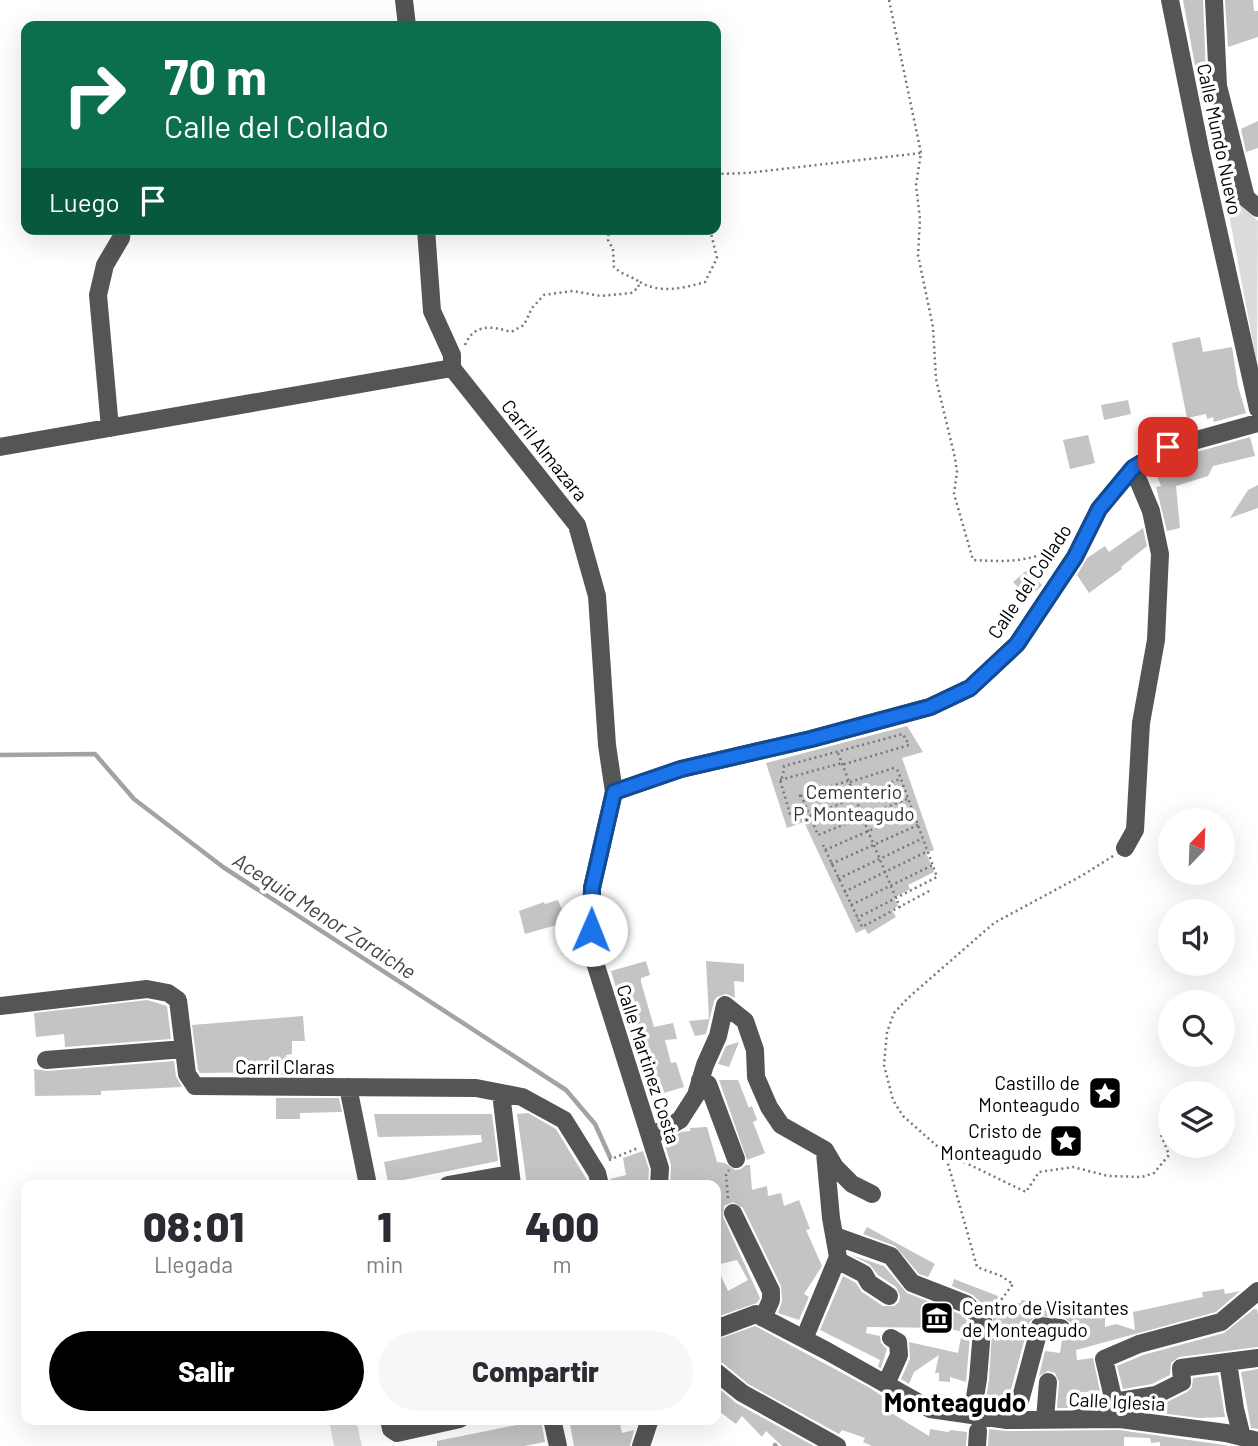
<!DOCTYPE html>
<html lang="es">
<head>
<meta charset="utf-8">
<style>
	body { margin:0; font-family:Barlow,sans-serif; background:#f7f7f7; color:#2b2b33; height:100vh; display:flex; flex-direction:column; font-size:26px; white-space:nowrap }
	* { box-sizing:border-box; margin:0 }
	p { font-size:23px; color:#7c7c81 }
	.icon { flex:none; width:38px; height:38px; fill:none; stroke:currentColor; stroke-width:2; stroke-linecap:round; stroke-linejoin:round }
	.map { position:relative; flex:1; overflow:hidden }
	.details { position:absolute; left:21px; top:1180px; width:700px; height:245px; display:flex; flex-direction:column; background:#fff; border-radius:14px; box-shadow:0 7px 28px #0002 }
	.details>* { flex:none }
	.banner { position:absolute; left:21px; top:21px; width:700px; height:214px; border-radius:14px; box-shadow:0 7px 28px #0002; background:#0b6e4f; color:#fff; overflow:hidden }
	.needle { width:46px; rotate:23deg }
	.buttons { position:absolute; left:1158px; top:808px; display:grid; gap:14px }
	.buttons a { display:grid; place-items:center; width:77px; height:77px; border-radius:50%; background:#fff; box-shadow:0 7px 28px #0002; font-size:35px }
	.pin { position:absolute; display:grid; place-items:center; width:60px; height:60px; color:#fff; margin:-30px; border-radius:14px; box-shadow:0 4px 10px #0006 }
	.me { position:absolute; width:77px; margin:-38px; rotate:1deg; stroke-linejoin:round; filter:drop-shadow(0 0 5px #0008) }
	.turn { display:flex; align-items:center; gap:24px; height:147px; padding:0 28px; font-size:32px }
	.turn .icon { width:91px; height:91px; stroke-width:2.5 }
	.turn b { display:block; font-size:49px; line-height:60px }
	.then { display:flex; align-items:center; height:66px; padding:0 28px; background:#0003; gap:14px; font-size:26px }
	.eta { display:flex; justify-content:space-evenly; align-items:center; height:119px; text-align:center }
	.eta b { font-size:42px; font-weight:800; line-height:49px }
	.cta { display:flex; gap:14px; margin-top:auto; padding:14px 28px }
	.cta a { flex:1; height:80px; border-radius:42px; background:#000; color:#fff; font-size:28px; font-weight:800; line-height:80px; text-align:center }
	.cta a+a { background:#f7f7f7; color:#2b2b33 }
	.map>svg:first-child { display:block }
</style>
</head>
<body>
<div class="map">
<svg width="1258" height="1446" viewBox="0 0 1258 1446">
	<rect width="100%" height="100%" fill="#fff"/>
	<path fill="#dcdcdc" d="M1234,192L1244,207L1258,221L1257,364L1226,199Z
		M356,1420L362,1446H334L330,1425Z"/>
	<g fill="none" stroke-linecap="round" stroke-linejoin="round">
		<path stroke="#a3a3a3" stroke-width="4.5" d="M0,755L95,754L134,799L223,867L566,1090L595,1124L610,1157
			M775,1445L776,1446"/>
	</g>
	<path fill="#c4c4c4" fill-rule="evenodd" d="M1183,0H1203L1206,74L1197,76Z
		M1225,0H1253L1254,11H1258V37L1228,47Z
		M1258,121V148L1246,152L1241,129Z
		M1200,337L1203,352L1232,347L1238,386L1246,413L1214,422L1213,417L1207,419L1206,414L1187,418L1172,343Z
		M1128,400L1131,414L1104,420L1101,405Z
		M1088,435L1095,463L1070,469L1063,440Z
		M1250,437L1255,456L1213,466L1208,476L1176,486L1180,528L1167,531L1156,487L1161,486L1154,469L1172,459Z
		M1258,485V508L1230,518L1248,490Z
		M1143,528L1147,546L1121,567L1122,569L1089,593L1077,575L1087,558L1105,546L1109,552Z
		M1027,570L1042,585L1029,598L1013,582Z
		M907,726L923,752L902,758L934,850L926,853L934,872L908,885L910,889L894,898L898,906L892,910L896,917L868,934L865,929L856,933L804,822L787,828L766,763Z
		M558,900L567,922L525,934L519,911L544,902L545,904Z
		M621,918L624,937L604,942L603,922Z
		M646,961L650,975L641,978V982L654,1027L673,1023L677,1039L665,1040L671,1063L676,1062L684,1087L650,1097L639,1063L647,1060L641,1036L631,1038L611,971Z
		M706,961L744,964V982L734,981L735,998L726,994L717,997L714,1001L706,1034L695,1036L689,1021L709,1019Z
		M147,1000L167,1006L171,1039L65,1047L64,1034L36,1037L34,1013Z
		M303,1016L305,1041H292V1054L286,1055V1075H269V1072L200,1073L198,1070L192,1025Z
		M739,1042L729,1067L718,1064L726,1046Z
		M174,1061L176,1076L182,1087L101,1091V1095L35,1096L34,1069L47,1071Z
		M719,1080H738L749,1108L752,1106L757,1120L753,1122L765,1153L747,1160Z
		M276,1098H339L342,1112L300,1113V1119H276Z
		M528,1113L556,1129L587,1180L568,1185H527L517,1114Z
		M374,1114H492L498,1161L388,1183L384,1162L482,1142L481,1135L378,1137Z
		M1064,1125L1081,1135L1071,1151L1055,1141Z
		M707,1127L717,1162L725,1163L735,1170L741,1169L746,1165H750L752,1190L767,1186L768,1196L781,1193L784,1206L799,1200L810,1229L806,1230L822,1266L804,1294L809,1297L799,1320L778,1313L782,1301L781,1286L743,1208L733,1202L724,1206L723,1217L760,1298L757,1303L716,1317V1185H670L671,1165L664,1142L681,1132L690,1131V1128ZM737,1260L748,1280L728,1291L716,1265Z
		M643,1151L649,1169L648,1185H611L610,1179L626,1175L623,1158Z
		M867,1227L935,1264L928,1277L919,1274L895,1246L863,1234Z
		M851,1255L884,1266L907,1293L960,1314L971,1324L966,1382L950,1377V1382L939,1381V1373H935L939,1355L914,1372L909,1384L901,1379L910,1359L909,1342L958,1353L962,1332L948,1328L867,1327L866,1333L880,1336L881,1343L887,1349L881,1368L878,1367L880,1360L820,1330L843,1276L856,1283L862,1292L883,1306H894L899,1302L900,1296L896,1287L878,1275L869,1264Z
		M954,1279L998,1296L996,1305L1021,1303V1300L1038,1302L1037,1306L1055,1308V1313L1105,1311V1327L1116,1324L1135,1330L1133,1312L1203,1297L1202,1292L1224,1289L1225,1294L1240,1291L1216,1312L1076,1350L1077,1360L1093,1358L1100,1391L1067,1393L1068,1408H1057L1059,1382L1055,1373L1048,1371L1039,1376L1045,1351L1060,1353L1062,1339L1071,1334L1072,1324L1063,1317L1035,1316L1029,1323L1006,1408L985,1405L989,1380L993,1314L973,1295L952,1286Z
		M1254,1309H1257L1258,1315V1347L1179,1357L1171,1363L1170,1375L1152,1384L1123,1389L1117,1366L1143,1355L1224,1333Z
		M755,1326L870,1388L888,1400L886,1402L890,1405L888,1411L929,1436L930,1429L948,1432L951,1430L967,1432L966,1446H872L863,1442L865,1438L842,1430L839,1434L748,1384L723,1363L716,1361V1340Z
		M1258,1369V1429L1251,1428L1241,1372Z
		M1218,1375L1225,1417L1199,1418L1137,1410L1161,1405L1187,1392L1192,1387L1193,1378Z
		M716,1386L736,1403L814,1446H782L766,1431L762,1437L742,1416L736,1424L716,1409Z
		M569,1419H619L622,1433L634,1430L630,1446H574Z
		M541,1420L545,1442L524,1446H437V1441Z
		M989,1429L1007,1431L1119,1430L1231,1446H1160V1442L1151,1443L1150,1438L1124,1437V1446H988Z"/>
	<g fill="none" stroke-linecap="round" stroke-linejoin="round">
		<path stroke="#777" stroke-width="2.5" stroke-dasharray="2 3.5" stroke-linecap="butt" d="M889,0L921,153L916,185L920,219L918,255L933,327L936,379L955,458L957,472L954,494L973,560C1010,562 1023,562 1058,549L1063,551
			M716,174L747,173L921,153
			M640,282C660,294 684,288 705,282L717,258L710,229
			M465,345C474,323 493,326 511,332L524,325L532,308L544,295L573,291L601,296L631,293L639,287L637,280L620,272L614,267L613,249L608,240L609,229
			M838,753L868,831L901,910
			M780,780L842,763L845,764L909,745L903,734L784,766L783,776L780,780L790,814L792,816L808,811
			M850,782L894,768L898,771L937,877L857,918
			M801,795L818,835L907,799
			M799,796L848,781
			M810,816L900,779
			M823,845L862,927L931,890
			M825,850L912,812
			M1113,856L1083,875L994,923L908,998L894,1013L887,1032L884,1065L893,1100L903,1116L945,1153L1026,1192L1039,1172L1073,1167L1108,1176L1142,1177L1154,1173L1169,1155L1160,1132
			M831,864L918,825
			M838,879L923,838
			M844,892L928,851
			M851,905L933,865
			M945,1153L977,1267L1001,1276L1013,1284L995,1308
			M609,1160L638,1148
			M728,1198L726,1175L729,1170"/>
		<path stroke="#555" stroke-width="18" d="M404,0L407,26
			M1170,0L1200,149L1258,409
			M1214,0L1218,86L1246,198L1258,208
			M426,229L432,311L452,355V368L577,525L597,596L607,745L614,792L592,888L591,950L660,1168L659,1185
			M110,428L98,295L105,265L121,238L122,229
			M0,447L452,368
			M614,792L681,769L811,739L930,707L970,688L1017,644L1075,557L1099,509L1133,468L1168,448L1258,423
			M1125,848L1135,830L1141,723L1156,640L1160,554L1151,511L1133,468
			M0,1006L147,989L168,993L178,1000L187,1074L195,1086L476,1088L522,1097L564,1120L597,1173L600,1185
			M46,1060L184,1049
			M700,1080L708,1084L736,1159
			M348,1087L368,1185
			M501,1093L512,1185
			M650,1137L680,1120L696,1095L705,1065L718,1036L725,1005L745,1021L755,1050L756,1077L769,1107L781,1125L825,1150L835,1167L852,1184L872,1194
			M448,1185L510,1174
			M733,1213L771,1291V1300L763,1318
			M835,1236L891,1256L912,1283L966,1304L983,1319L978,1379L972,1415
			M837,1260L864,1274L869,1283L889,1296
			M716,1329L756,1314L827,1351L930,1409L1007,1420L1120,1419L1226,1433L1258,1441
			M804,1339L838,1257L831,1218L825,1153
			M1228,1362L1235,1409L1242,1437
			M716,1372L742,1393L837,1446
			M886,1384L899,1355L898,1342L891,1338
			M1114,1402L1156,1395L1182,1382L1181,1368L1258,1358
			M1082,1414L1114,1402L1104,1359L1139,1344L1221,1322L1258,1291
			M389,1419L391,1429L397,1433L460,1419
			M552,1419L558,1446
			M1045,1419L1048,1382
			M1015,1420L1040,1326L1061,1328
			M641,1446L650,1419
			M977,1446L978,1431"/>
	</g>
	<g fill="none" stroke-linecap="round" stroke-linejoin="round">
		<defs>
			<path id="route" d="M591,930L592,888L614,792L681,769L811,739L930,707L970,688L1017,644L1075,557L1099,509L1133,468L1168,447"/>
		</defs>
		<use href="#route" stroke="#114b97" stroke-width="18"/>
		<use href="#route" stroke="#1a73e8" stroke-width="12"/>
	</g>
	<defs>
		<symbol id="sight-square" viewBox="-11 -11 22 22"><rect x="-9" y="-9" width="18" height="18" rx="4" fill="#000" stroke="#fff"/><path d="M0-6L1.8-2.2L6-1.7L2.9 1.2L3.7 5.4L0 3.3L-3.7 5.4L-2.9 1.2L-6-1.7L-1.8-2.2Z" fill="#fff"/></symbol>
		<symbol id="museum-square" viewBox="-11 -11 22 22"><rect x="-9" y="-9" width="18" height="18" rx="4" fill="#000" stroke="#fff"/><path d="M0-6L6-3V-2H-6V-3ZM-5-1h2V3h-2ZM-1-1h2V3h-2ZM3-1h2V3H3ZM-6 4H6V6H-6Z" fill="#fff"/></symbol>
	</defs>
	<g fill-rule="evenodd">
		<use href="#sight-square" x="1086" y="1074" width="38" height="38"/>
		<use href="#sight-square" x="1047" y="1122" width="38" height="38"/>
		<use href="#museum-square" x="918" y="1299" width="38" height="38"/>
	</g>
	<g text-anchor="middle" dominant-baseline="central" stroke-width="7" stroke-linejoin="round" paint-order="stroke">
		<g font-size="19" fill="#000" stroke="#fff">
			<text transform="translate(1220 139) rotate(78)">Calle Mundo Nuevo</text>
			<text transform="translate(545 450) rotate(51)">Carril Almazara</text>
			<text transform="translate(1029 581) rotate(-56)">Calle del Collado</text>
			<text transform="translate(649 1064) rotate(72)">Calle Martinez Costa</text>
			<text x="285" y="1066">Carril Claras</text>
			<text transform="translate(1117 1401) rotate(3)">Calle Iglesia</text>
		</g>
		<g font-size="19" fill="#333" stroke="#fff">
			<text x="854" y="791">Cementerio<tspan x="854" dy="22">P. Monteagudo</tspan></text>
		</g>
		<g font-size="19" fill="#000" stroke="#fff" text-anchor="end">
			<text x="1080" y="1082">Castillo de<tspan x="1080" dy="22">Monteagudo</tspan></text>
			<text x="1042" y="1130">Cristo de<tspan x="1042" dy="22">Monteagudo</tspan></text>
			<text x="962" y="1307" text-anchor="start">Centro de Visitantes<tspan x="962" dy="22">de Monteagudo</tspan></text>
		</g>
		<g font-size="21" font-style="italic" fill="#444" stroke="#fff">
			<text transform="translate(325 915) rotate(33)">Acequia Menor Zaraiche</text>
		</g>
		<g font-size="26" font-weight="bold" fill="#000" stroke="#fff">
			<text x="955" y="1401">Monteagudo</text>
		</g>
	</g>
</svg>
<div class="buttons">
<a><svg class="needle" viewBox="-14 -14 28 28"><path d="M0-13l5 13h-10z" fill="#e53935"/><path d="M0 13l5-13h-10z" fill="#7c7c81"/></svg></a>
<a><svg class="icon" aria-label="sound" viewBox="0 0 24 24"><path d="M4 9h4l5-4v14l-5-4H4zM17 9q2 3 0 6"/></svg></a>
<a><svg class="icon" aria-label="search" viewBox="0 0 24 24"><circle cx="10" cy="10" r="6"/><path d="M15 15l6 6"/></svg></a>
<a><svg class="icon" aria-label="layers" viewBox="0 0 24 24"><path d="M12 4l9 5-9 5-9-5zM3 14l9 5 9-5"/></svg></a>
</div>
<div class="pin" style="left:1168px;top:447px;background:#d93025"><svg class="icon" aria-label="arrive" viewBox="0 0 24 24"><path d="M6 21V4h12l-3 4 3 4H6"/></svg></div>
<svg class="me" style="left:591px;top:930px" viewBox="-20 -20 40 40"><circle r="19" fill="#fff"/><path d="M0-13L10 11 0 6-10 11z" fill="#1a73e8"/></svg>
<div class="banner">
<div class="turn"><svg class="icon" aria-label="right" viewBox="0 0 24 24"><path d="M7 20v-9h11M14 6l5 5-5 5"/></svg><div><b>70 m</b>Calle del Collado</div></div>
<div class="then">Luego<svg class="icon" aria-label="arrive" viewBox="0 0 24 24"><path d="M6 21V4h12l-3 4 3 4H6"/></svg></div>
</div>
<section class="details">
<div class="eta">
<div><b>08:01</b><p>Llegada</p></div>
<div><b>1</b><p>min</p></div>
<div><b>400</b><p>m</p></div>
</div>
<div class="cta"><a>Salir</a><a>Compartir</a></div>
</section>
</div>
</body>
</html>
